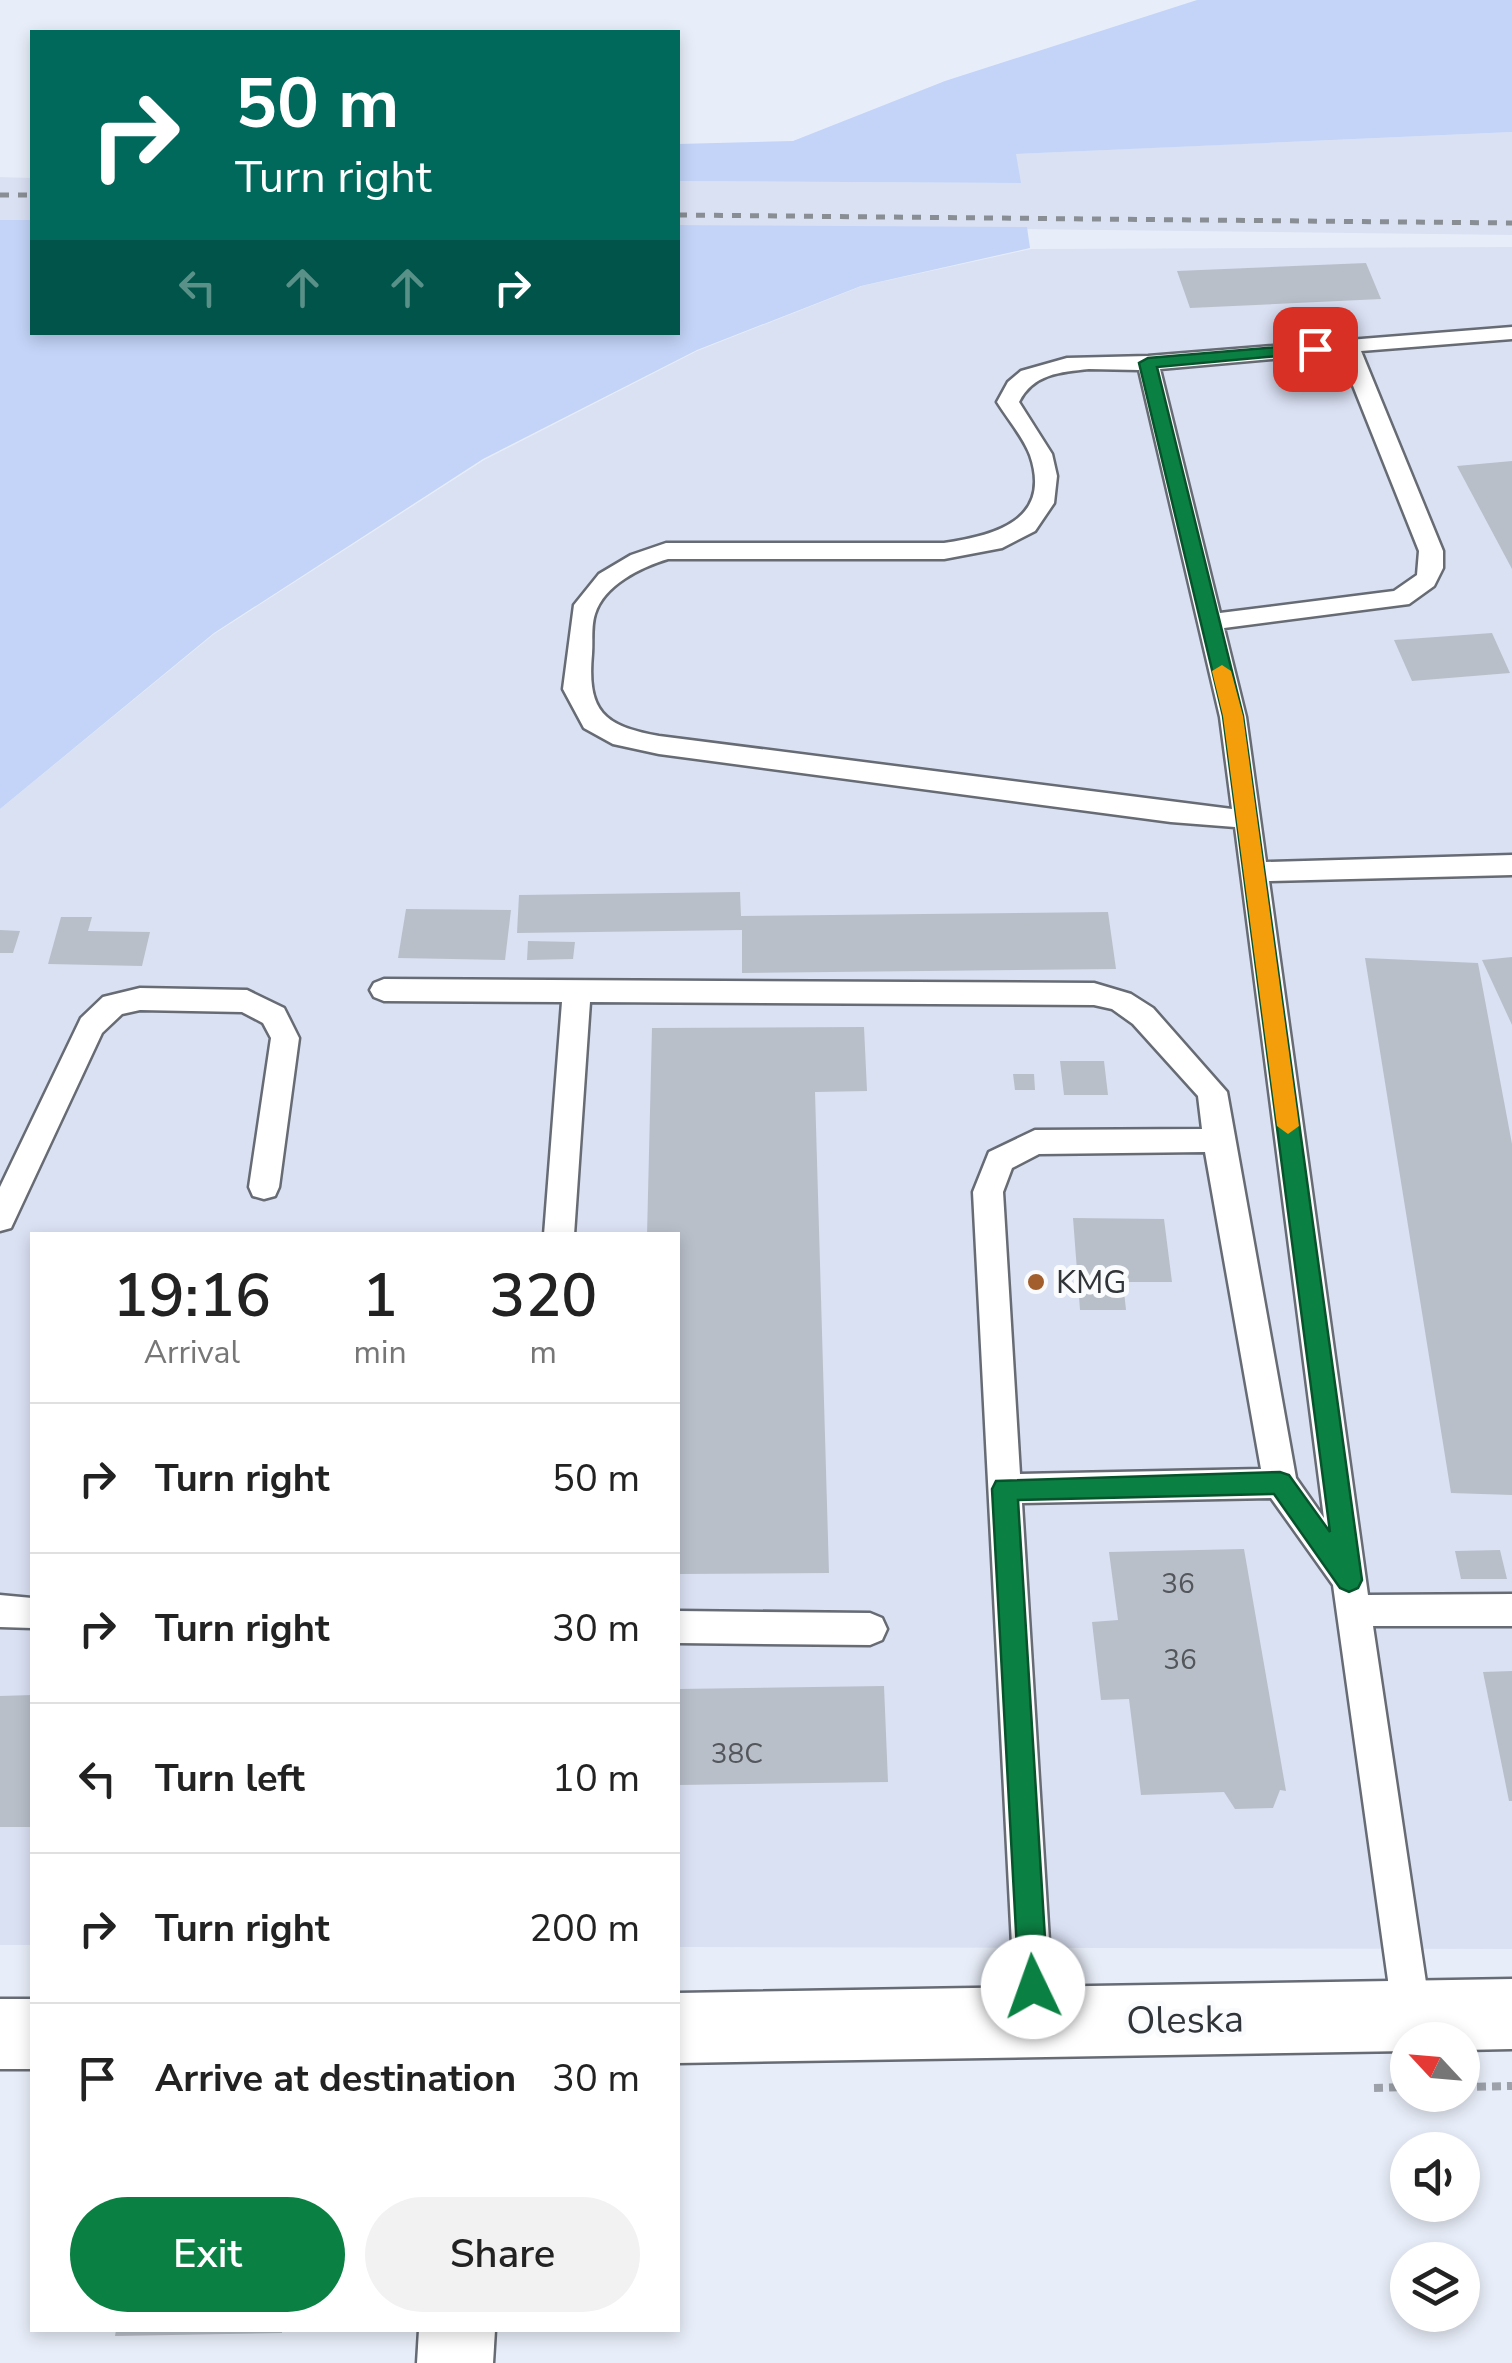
<!DOCTYPE html>
<html lang="en">
<head>
<meta charset="utf-8">
<style>
	body { margin:0; font-family:"Nunito Sans",sans-serif; background:#f2f2f2; color:#222; height:100vh; display:flex; flex-direction:column; font-size:38px; white-space:nowrap }
	* { box-sizing:border-box; margin:0 }
	p { font-size:32px; color:#767676 }
	.icon { flex:none; width:55px; height:55px; fill:none; stroke:currentColor; stroke-width:2; stroke-linecap:round; stroke-linejoin:round }
	.map { position:relative; flex:1; overflow:hidden }
	.sheet { position:absolute; left:30px; top:1232px; width:650px; height:1100px; display:flex; flex-direction:column; background:#fff; border-radius:0px; box-shadow:0 5px 15px #0003 }
	.sheet>* { flex:none }
	.banner { position:absolute; left:30px; top:30px; width:650px; height:305px; border-radius:0px; box-shadow:0 5px 15px #0003; background:#00695c; color:#fff; overflow:hidden }
	.needle { width:65px; rotate:296deg }
	.buttons { position:absolute; left:1390px; top:2022px; display:grid; gap:20px }
	.buttons a { display:grid; place-items:center; width:90px; height:90px; border-radius:50%; background:#fff; box-shadow:0 5px 15px #0003; font-size:50px }
	.pin { position:absolute; display:grid; place-items:center; width:85px; height:85px; color:#fff; margin:-42px; border-radius:20px; box-shadow:0 5px 15px #0006 }
	.me { position:absolute; width:110px; margin:-55px; rotate:357deg; stroke-linejoin:round; filter:drop-shadow(0 0 8px #0008) }
	.turn { display:flex; align-items:center; gap:35px; height:210px; padding:0 40px; font-size:45px }
	.turn .icon { width:130px; height:130px; stroke-width:2.5 }
	.turn b { display:block; font-size:70px; line-height:85px }
	.lanes { display:flex; align-items:center; height:95px; padding:0 40px; background:#0003; justify-content:center; gap:50px; direction:ltr }
	.lanes .off { opacity:.35 }
	.eta { display:flex; justify-content:space-evenly; align-items:center; height:170px; text-align:center }
	.eta b { font-size:60px; font-weight:600; line-height:70px }
	.action { display:flex; gap:20px; margin-top:auto; padding:20px 40px }
	.action a { flex:1; height:115px; border-radius:60px; background:#0b8043; color:#fff; font-size:40px; font-weight:600; line-height:115px; text-align:center }
	.action a+a { background:#f2f2f2; color:#222 }
	ul { padding:0; list-style:none }
	li { display:flex; align-items:center; gap:30px; height:150px; padding:0 40px; border-top:2px solid #e0e0e0 }
	li div { flex:1 }
	li b { display:block; font-size:38px }
	li em { font-style:normal }
	.map>svg:first-child { display:block }
</style>
</head>
<body>
<div class="map">
<svg width="1512" height="2363" viewBox="0 0 1512 2363">
	<rect width="100%" height="100%" fill="#e8eef9"/>
	<path fill="#dae1f3" d="M1512,132V235L678,225V181L1020,183L1015,154Z
		M0,177L32,178V220H0Z
		M1512,247V1949L678,1947V1235H32V1945H0V809L214,634L484,460L697,351L862,286L1031,249Z"/>
	<path fill="#c3d4f8" d="M1197,0H1512V132L1016,154L1021,183L678,181V144L793,141L945,81Z
		M0,220H32V332H678V225L1027,227L1030,248L861,286L697,350L483,459L214,633L0,809Z"/>
	<path fill="#b9bfc9" d="M1366,263L1381,299L1190,308L1177,271Z
		M1512,461V569L1457,466Z
		M1492,633L1510,673L1412,681L1394,640Z
		M740,892L741,916L1108,912L1116,969L742,973V930L517,933L519,895Z
		M406,909L511,910L505,960L398,958Z
		M61,917H92L88,931L150,932L142,966L48,964Z
		M0,930L20,931L13,953H0Z
		M528,941L575,942L573,959L527,960Z
		M1512,957V1025L1482,960Z
		M1365,958L1478,963L1512,1144V1495L1451,1493Z
		M864,1027L867,1091L815,1092L829,1573L678,1574V1235H647L652,1028Z
		M1060,1061H1104L1108,1095H1064Z
		M1013,1074H1034L1035,1090H1015Z
		M1073,1218L1164,1219L1172,1282H1123L1126,1310H1080Z
		M1244,1549L1286,1791L1280,1790L1273,1808L1235,1809L1224,1792L1141,1795L1129,1699L1101,1700L1092,1622L1118,1620L1109,1552Z
		M1500,1550L1507,1579H1461L1455,1551Z
		M1512,1671V1801H1509L1483,1672Z
		M884,1686L888,1782L678,1785V1689Z
		M32,1695V1827H0V1696Z
		M116,2330H282V2333L115,2336Z"/>
	<g fill="none" stroke-linecap="round" stroke-linejoin="round">
		<defs>
			<path id="service" d="M1512,327V339L1361,351L1443,551V568L1434,586L1409,604L1224,628L1246,717L1266,862L1512,855V875L1269,881L1368,1595L1512,1594V1626H1373L1431,2016L1426,2030L1412,2035L1398,2030L1393,2016L1333,1585L1271,1498L1022,1503L1054,2022L1049,2036L1035,2041L1021,2036L1016,2022L973,1192L989,1152L1035,1130L1202,1129L1198,1096L1133,1024L1112,1009L1094,1005L590,1002L574,1235H544L562,1002L384,1001L374,997L370,990L374,983L384,979L1094,983L1131,994L1153,1008L1227,1092L1296,1478L1324,1518L1235,827L1171,822L659,754L613,744L584,728L563,689L574,605L599,574L631,555L666,543H944C993,536 1053,521 1030,455C1023,437 1007,418 997,402L1008,382L1021,371L1067,358L1148,356ZM1340,353L1419,551L1417,575L1394,591L1220,613L1160,369ZM1089,369L1139,370L1220,717L1232,809L659,736C603,726 587,711 592,654C593,641 591,626 595,614C604,585 641,567 668,559H944L1002,548L1035,531L1054,503L1057,476L1052,454L1019,402C1033,374 1060,372 1089,369ZM1205,1152L1261,1469L1020,1474L1003,1192L1012,1168L1039,1154Z
				M140,988L247,990L284,1008L299,1038L279,1187L275,1196L264,1199L253,1196L249,1187L271,1038L263,1023L242,1012L140,1010L122,1014L102,1033L11,1228L0,1231V1187L81,1018L103,997Z
				M0,1595L32,1598V1628L0,1627Z
				M678,1611L870,1613L882,1618L887,1629L882,1640L870,1645L678,1643Z"/>
			<path id="minor" d="M419,2330H495L493,2363H417Z"/>
			<path id="tertiary" d="M1512,1979V2049L1462,2050V2040H1408V2051L678,2063V1993Z
				M0,1999H32V2069H0Z"/>
		</defs>
		<use href="#service" stroke="#666b74" stroke-width="5"/>
		<use href="#minor" stroke="#666b74" stroke-width="5"/>
		<use href="#tertiary" stroke="#666b74" stroke-width="5"/>
		<path stroke="#9da2aa" stroke-width="8" stroke-dasharray="9 6" stroke-linecap="butt" d="M1462,2087L1512,2086
			M1374,2088L1408,2087"/>
		<use href="#service" fill="#fff" fill-rule="evenodd"/>
		<use href="#minor" fill="#fff" fill-rule="evenodd"/>
		<use href="#tertiary" fill="#fff" fill-rule="evenodd"/>
		<path stroke="#898e95" stroke-width="5" stroke-dasharray="9 9" stroke-linecap="butt" d="M0,195H32
			M678,215L1512,223"/>
	</g>
	<path fill="#0b8043" stroke="#07532c" stroke-width="2.5" d="M1315,344L1323,349L1321,352L1157,367L1243,716L1362,1580L1358,1588L1349,1592L1340,1588L1274,1494L1018,1500L1048,1987L1043,1997L1033,2002L1023,1997L1019,1987L992,1489L996,1481L1280,1472L1289,1475L1330,1532L1223,716L1139,363L1148,358Z"/>
	<path fill="#f59e0b" d="M1222,665L1231,671L1243,716L1299,1126L1288,1134L1277,1126L1223,716L1212,671Z"/>
	<circle fill="#a25f2d" stroke="#fafbfd" stroke-width="4" cx="1036" cy="1282" r="10"/>
	<g text-anchor="middle" dominant-baseline="central" stroke-width="10" stroke-linejoin="round" paint-order="stroke">
		<g font-size="28" fill="#53575c">
			<text x="1178" y="1584">36</text>
			<text x="1180" y="1660">36</text>
			<text x="737" y="1754">38C</text>
		</g>
		<g font-size="32" fill="#313438" stroke="#fafbfd" text-anchor="start">
			<text x="1056" y="1282">KMG</text>
		</g>
		<g font-size="38" fill="#313438" stroke="#fafbfd">
			<text transform="translate(1185 2020) rotate(-1)">Oleska</text>
		</g>
	</g>
</svg>
<div class="buttons">
<a><svg class="needle" viewBox="-14 -14 28 28"><path d="M0-13l5 13h-10z" fill="#e53935"/><path d="M0 13l5-13h-10z" fill="#767676"/></svg></a>
<a><svg class="icon" aria-label="sound" viewBox="0 0 24 24"><path d="M4 9h4l5-4v14l-5-4H4zM17 9q2 3 0 6"/></svg></a>
<a><svg class="icon" aria-label="layers" viewBox="0 0 24 24"><path d="M12 4l9 5-9 5-9-5zM3 14l9 5 9-5"/></svg></a>
</div>
<div class="pin" style="left:1315px;top:349px;background:#d93025"><svg class="icon" aria-label="arrive" viewBox="0 0 24 24"><path d="M6 21V4h12l-3 4 3 4H6"/></svg></div>
<svg class="me" style="left:1033px;top:1987px" viewBox="-20 -20 40 40"><circle r="19" fill="#fff"/><path d="M0-13L10 11 0 6-10 11z" fill="#0b8043"/></svg>
<div class="banner">
<div class="turn"><svg class="icon" aria-label="right" viewBox="0 0 24 24"><path d="M7 20v-9h11M14 6l5 5-5 5"/></svg><div><b>50 m</b>Turn right</div></div>
<div class="lanes"><svg class="icon off" aria-label="left" viewBox="0 0 24 24"><path d="M17 20v-9H6M10 6l-5 5 5 5"/></svg><svg class="icon off" aria-label="ahead" viewBox="0 0 24 24"><path d="M12 20V5M6 11l6-6 6 6"/></svg><svg class="icon off" aria-label="ahead" viewBox="0 0 24 24"><path d="M12 20V5M6 11l6-6 6 6"/></svg><svg class="icon" aria-label="right" viewBox="0 0 24 24"><path d="M7 20v-9h11M14 6l5 5-5 5"/></svg></div>
</div>
<section class="sheet">
<div class="eta">
<div><b>19:16</b><p>Arrival</p></div>
<div><b>1</b><p>min</p></div>
<div><b>320</b><p>m</p></div>
</div>
<ul>
<li><svg class="icon" aria-label="right" viewBox="0 0 24 24"><path d="M7 20v-9h11M14 6l5 5-5 5"/></svg><div><b>Turn right</b></div><em>50 m</em></li>
<li><svg class="icon" aria-label="right" viewBox="0 0 24 24"><path d="M7 20v-9h11M14 6l5 5-5 5"/></svg><div><b>Turn right</b></div><em>30 m</em></li>
<li><svg class="icon" aria-label="left" viewBox="0 0 24 24"><path d="M17 20v-9H6M10 6l-5 5 5 5"/></svg><div><b>Turn left</b></div><em>10 m</em></li>
<li><svg class="icon" aria-label="right" viewBox="0 0 24 24"><path d="M7 20v-9h11M14 6l5 5-5 5"/></svg><div><b>Turn right</b></div><em>200 m</em></li>
<li><svg class="icon" aria-label="arrive" viewBox="0 0 24 24"><path d="M6 21V4h12l-3 4 3 4H6"/></svg><div><b>Arrive at destination</b></div><em>30 m</em></li>
</ul>
<div class="action"><a>Exit</a><a>Share</a></div>
</section>
</div>
</body>
</html>
